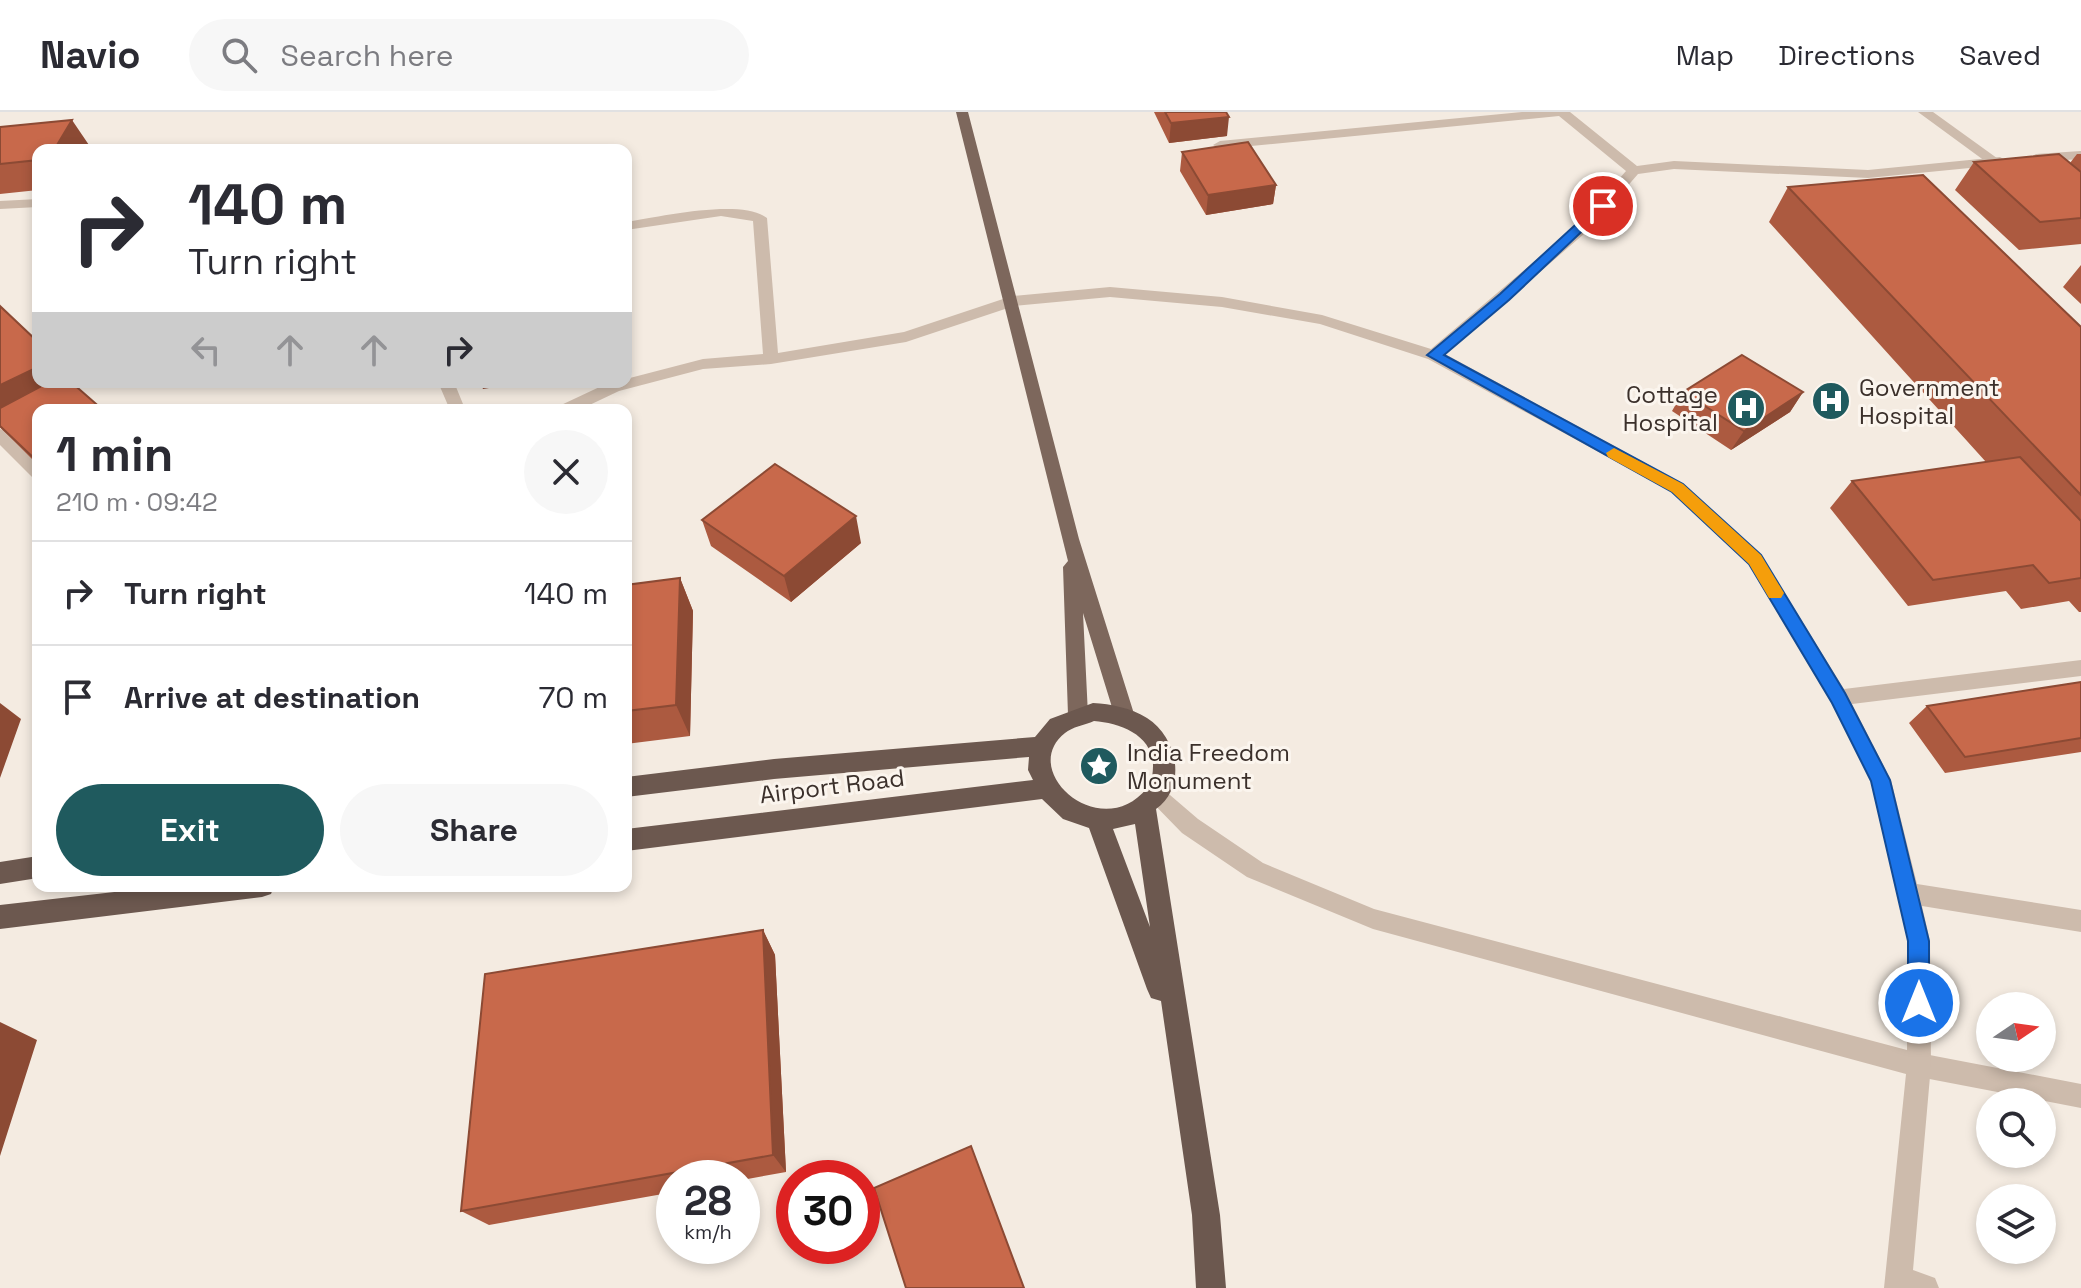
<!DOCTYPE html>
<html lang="en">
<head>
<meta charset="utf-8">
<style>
	body { margin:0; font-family:"Space Grotesk",sans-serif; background:#f7f7f7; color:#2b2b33; height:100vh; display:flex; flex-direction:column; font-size:30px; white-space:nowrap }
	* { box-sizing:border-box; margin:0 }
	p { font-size:26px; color:#7c7c81 }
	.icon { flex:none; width:44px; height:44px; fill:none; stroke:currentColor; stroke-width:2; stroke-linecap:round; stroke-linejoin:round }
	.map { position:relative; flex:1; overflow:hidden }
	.side { position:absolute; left:32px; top:292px; width:600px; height:488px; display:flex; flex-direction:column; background:#fff; border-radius:16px; box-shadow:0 4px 12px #0003 }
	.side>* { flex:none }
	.top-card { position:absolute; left:32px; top:32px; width:600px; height:244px; border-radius:16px; box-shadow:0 4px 12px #0003; background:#fff; color:#2b2b33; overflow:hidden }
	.needle { width:52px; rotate:77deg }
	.fabs { position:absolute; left:1976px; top:880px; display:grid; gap:16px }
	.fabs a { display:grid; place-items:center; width:80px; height:80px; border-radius:50%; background:#fff; box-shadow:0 4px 12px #0003; font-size:40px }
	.speed { position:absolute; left:656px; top:1048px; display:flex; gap:16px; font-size:40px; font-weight:700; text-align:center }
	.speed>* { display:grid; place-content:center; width:104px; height:104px; border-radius:50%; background:#fff; box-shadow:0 4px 12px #0003; line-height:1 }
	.speed small { font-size:20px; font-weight:400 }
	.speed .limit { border:12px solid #d22; background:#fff; color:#111 }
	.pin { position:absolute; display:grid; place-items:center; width:68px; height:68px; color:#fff; margin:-34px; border:4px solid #fff; border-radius:50%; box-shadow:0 2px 8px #0007 }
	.me { position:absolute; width:88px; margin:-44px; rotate:0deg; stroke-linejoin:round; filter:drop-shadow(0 0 6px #0008) }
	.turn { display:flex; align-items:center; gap:28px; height:168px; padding:0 24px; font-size:36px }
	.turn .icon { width:104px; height:104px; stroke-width:2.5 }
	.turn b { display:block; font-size:56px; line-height:68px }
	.lanes { display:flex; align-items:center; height:76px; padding:0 24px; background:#0003; justify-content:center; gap:40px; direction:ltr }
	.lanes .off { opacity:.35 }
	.round { display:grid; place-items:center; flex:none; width:84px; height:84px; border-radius:42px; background:#f7f7f7 }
	.overview { display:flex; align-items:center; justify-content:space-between; height:136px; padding:0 24px }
	h1 { font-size:48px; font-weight:700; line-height:60px }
	.button { display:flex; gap:16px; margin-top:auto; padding:16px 24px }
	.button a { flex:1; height:92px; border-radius:48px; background:#1f5a5e; color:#fff; font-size:32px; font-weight:700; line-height:92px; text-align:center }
	.button a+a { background:#f7f7f7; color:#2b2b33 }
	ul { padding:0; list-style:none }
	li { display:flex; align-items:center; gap:24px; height:104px; padding:0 24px; border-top:2px solid #e1e1e2 }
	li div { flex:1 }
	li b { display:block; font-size:30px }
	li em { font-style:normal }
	header { display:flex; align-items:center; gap:48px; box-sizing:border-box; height:112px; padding:0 40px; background:#fff; border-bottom:2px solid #e1e1e2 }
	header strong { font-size:38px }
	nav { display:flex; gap:44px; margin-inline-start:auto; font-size:28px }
	.search { width:560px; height:72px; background:#f7f7f7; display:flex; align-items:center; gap:20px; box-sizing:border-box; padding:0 28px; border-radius:44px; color:#7c7c81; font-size:30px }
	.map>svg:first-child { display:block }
</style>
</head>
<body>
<header>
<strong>Navio</strong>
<div class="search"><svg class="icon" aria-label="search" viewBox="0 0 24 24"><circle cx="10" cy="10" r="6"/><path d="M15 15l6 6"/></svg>Search here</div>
<nav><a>Map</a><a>Directions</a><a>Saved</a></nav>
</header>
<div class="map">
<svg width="2081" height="1176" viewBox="0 0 2081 1176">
	<rect width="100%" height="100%" fill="#f4ebe1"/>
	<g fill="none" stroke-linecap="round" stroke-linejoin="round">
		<path fill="#cdbbac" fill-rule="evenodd" d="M1918,0H1933L2001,49L1989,52Z
			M1919,941L2081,972V996L1919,965L1910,962L1907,953L1910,944Z"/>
		<path fill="#cdbbac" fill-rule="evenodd" d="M1522,0H1570L1637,54L1674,49L1868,58L2000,45L2007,49L2000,53L1868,66L1674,57L1638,62L1592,115L1445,242L1684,372L1761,443L1844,577L2081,548V564L1852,592L1891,668L1917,772L2081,798V820L1922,794L1930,829L1931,953L1913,1158L1935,1166L1939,1176H1884L1906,962L1373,817L1247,765L1182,721L1145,683L1149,677L1156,674L1163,677L1198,707L1263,751L1374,797L1907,938L1908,829L1871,669L1832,592L1749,453L1672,380L1428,247L1320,212L1222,195L1110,185L1014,194L906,230L771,252L703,257L619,279L579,298H557L559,294L608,271L626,270V267L703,247L763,242L753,109L721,104L626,118V110C659,105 741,86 767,106L778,241L904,220L1012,184L1110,175L1222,185L1322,203L1431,237L1582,109L1626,59L1559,4L1220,37L1213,33L1220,29Z
			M2081,39V47L2036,50L2029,46L2036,42Z
			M38,87V95L0,97V89Z
			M438,270H454L463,292L469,298H450Z
			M0,317L6,319L38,351V367L32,365L0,333Z"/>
		<path fill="#7d675c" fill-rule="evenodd" d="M956,0H968L1079,427L1135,605L1132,611L1125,613L1118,611L1115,605L1083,501L1088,603L1085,609L1078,611L1071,609L1068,603L1063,455L1068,449Z"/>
		<path fill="#6c584f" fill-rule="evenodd" d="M1093,591C1111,592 1131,596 1147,606C1177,625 1188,674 1156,697L1220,1103L1226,1176H1196L1192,1103L1161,889L1151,886L1147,877L1089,716L1063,707L1042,687L626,739V717L1033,668L1028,658L1029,645L774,667L626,685V665L774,647L1035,625L1050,607ZM1094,609C1119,611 1152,622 1153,653C1153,661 1152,670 1147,676C1101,733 1017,659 1065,621C1072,615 1085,613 1094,609ZM1135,712L1150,815L1113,717Z
			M38,744V766L0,772V750Z
			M167,774H274L271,782L262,785L0,817V793Z"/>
	</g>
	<path fill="#ac5a40" d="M1154,0H1226L1227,24L1169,31Z
		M0,15L91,36L90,38H38V78L0,82Z
		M1182,40L1276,73L1273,92L1206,103L1180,59Z
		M2077,42H2081V132L2019,138L1955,78L1974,50L2070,51Z
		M1788,75L2081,215V500H2079L2069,489L2021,497L2006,479L1908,494L1830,396L1852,369L1986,350L1769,110Z
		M2081,153V192L2063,175Z
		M0,194L38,270H75L79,274L38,298V353L0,315Z
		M1683,280H1803L1790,300L1731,338L1672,299Z
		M702,408L861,431L791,490L711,434Z
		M680,466L693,499L690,624L626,632V473Z
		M2081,570V640L1945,661L1909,611L1927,594Z
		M763,818L775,843L786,1060L742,1068V1066H674V1080L489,1113L461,1099Z"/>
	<path fill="#8c4a34" d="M1229,5L1227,24L1169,31L1171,11Z
		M72,8L91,36L90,38H54Z
		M1276,73L1273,92L1206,103L1208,83Z
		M38,255V270H75L79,274L0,313V273Z
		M480,270H524L483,277Z
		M1803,280L1790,300L1731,338L1744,319Z
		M856,404L861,431L791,490L784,464Z
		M680,466L693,499L690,624L676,593Z
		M0,591L21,607L0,666Z
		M763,818L775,843L786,1060L773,1043Z
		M0,910L37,928L0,1044Z"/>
	<path fill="#c8694b" stroke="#8c4a34" stroke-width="2" d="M1165,0H1226L1229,5L1171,11Z
		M72,8L54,38H38V48L0,52V15Z
		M1248,30L1276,73L1208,83L1182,40Z
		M2059,42L2081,60V106L2040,110L1974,50Z
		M1923,63L2081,215V383L1788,75Z
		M0,194L38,230V255L0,273Z
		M1742,243L1803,280L1744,319L1683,280Z
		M49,270H71L103,298H38V350L0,314V296Z
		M2020,345L2081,409V466L2049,471L2033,453L1933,468L1852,369Z
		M775,352L856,404L784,464L702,408Z
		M680,466L676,593L626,599V473Z
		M2081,570V626L1965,645L1927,594Z
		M763,818L773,1043L461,1099L485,862Z
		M971,1034L1024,1176H906L874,1076Z"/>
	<path fill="#1a73e8" stroke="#114b97" stroke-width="2" d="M1598,92L1609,94L1509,188L1444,243L1683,372L1761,443L1845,581L1890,668L1929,829V891L1926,898L1919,901L1911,898L1908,891V829L1871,669L1832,591L1749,452L1672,380L1427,243L1500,182Z"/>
	<path fill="#f59e0b" d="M1614,336L1683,372L1761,443L1784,481L1781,486H1769L1749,452L1672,380L1608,345L1606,341Z"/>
	<defs>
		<symbol id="hospital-disc" viewBox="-11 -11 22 22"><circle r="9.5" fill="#1f5a5e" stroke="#fbf5ee"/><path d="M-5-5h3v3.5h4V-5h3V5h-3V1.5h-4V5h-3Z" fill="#fff"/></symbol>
		<symbol id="sight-disc" viewBox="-11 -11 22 22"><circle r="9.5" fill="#1f5a5e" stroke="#fbf5ee"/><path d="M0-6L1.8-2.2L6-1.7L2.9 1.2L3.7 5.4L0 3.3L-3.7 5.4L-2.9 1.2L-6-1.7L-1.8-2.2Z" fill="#fff"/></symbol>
	</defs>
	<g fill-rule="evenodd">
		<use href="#hospital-disc" x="1809" y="267" width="44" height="44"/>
		<use href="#hospital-disc" x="1724" y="274" width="44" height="44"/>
		<use href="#sight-disc" x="1077" y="632" width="44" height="44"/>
	</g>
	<g text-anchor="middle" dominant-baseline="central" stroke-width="6" stroke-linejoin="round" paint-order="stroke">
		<g font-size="24" fill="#3b302b" stroke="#fbf5ee" text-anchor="start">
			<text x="1859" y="275">Government<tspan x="1859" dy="28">Hospital</tspan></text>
			<text x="1718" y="282" text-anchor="end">Cottage<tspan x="1718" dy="28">Hospital</tspan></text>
			<text x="1127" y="640">India Freedom<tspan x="1127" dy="28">Monument</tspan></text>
		</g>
		<g font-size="24" fill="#3b302b" stroke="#fbf5ee">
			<text transform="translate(832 674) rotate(-7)">Airport Road</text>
		</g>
	</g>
</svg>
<div class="fabs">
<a><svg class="needle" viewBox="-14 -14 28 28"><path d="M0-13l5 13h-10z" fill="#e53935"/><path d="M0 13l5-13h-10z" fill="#7c7c81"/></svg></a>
<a><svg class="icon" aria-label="search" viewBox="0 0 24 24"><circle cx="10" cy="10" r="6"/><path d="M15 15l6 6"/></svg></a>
<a><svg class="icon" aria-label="layers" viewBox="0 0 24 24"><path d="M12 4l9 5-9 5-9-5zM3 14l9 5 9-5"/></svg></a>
</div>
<div class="speed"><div>28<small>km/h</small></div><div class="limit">30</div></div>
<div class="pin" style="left:1603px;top:94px;background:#d93025"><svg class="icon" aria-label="arrive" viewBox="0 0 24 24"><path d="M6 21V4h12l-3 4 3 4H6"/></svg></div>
<svg class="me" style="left:1919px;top:891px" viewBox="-20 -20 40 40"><circle r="17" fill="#1a73e8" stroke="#fff" stroke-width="3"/><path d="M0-11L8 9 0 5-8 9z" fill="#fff"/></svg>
<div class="top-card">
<div class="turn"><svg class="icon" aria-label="right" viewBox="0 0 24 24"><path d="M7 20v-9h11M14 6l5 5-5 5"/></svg><div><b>140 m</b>Turn right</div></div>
<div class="lanes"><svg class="icon off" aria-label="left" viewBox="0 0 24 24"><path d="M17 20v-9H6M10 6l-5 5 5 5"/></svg><svg class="icon off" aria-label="ahead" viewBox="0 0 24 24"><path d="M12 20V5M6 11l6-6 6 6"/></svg><svg class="icon off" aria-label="ahead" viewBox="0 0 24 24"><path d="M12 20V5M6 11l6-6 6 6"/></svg><svg class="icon" aria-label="right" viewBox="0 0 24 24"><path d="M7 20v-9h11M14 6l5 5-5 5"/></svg></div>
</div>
<section class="side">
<div class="overview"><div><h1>1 min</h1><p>210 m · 09:42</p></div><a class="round"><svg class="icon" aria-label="close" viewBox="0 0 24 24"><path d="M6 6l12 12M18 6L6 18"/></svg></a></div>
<ul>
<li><svg class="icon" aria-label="right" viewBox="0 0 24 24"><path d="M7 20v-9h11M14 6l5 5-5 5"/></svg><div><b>Turn right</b></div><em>140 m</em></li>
<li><svg class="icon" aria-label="arrive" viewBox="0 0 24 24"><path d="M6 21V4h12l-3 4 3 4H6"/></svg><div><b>Arrive at destination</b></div><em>70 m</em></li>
</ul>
<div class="button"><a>Exit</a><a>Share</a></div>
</section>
</div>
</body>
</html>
